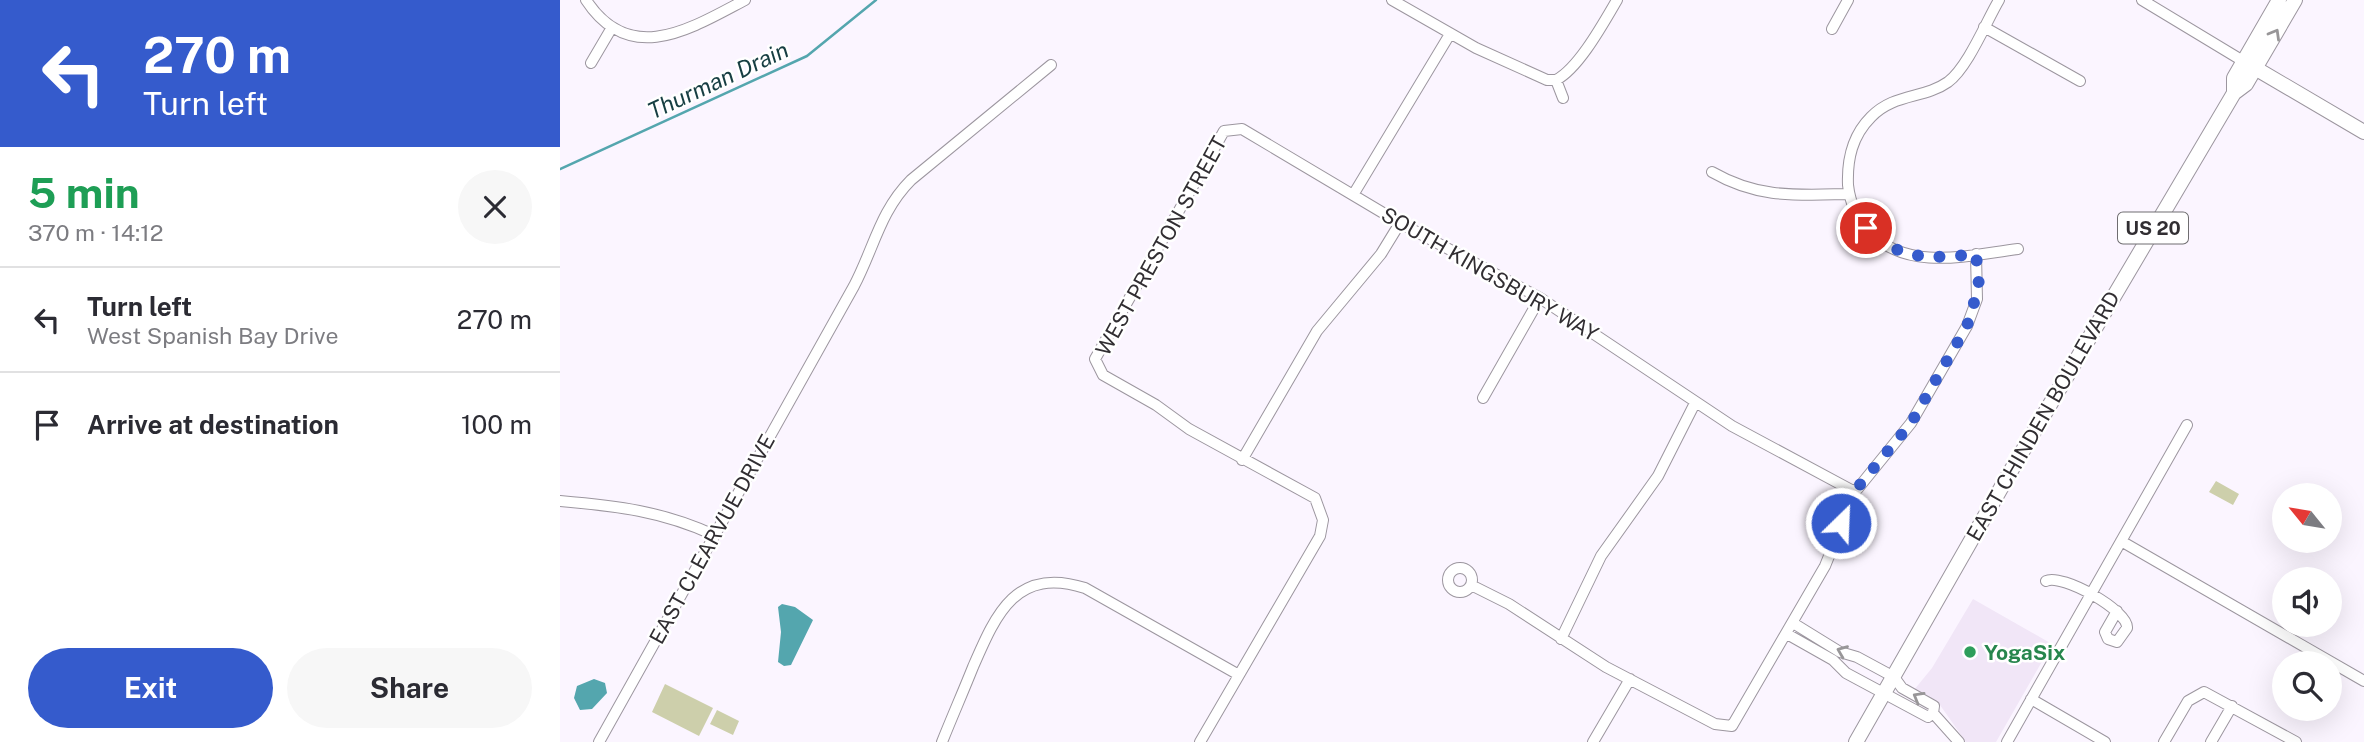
<!DOCTYPE html>
<html lang="en">
<head>
<meta charset="utf-8">
<style>
	body { margin:0; font-family:"Public Sans",sans-serif; background:#f7f7f7; color:#2b2b33; height:100vh; display:flex; flex-direction:column; font-size:26px; white-space:nowrap }
	* { box-sizing:border-box; margin:0 }
	p { font-size:23px; color:#7c7c81 }
	.icon { flex:none; width:38px; height:38px; fill:none; stroke:currentColor; stroke-width:2; stroke-linecap:round; stroke-linejoin:round }
	.map { position:relative; flex:1; overflow:hidden }
	.sheet { display:flex; flex-direction:column; background:#fff; width:560px }
	.sheet>* { flex:none }
	.banner { background:#355bcc; color:#fff; overflow:hidden }
	.needle { width:46px; rotate:300deg }
	.buttons { position:absolute; left:1712px; top:483px; display:grid; gap:14px }
	.buttons a { display:grid; place-items:center; width:70px; height:70px; border-radius:50%; background:#fff; box-shadow:0 7px 28px #0002; font-size:35px }
	.pin { position:absolute; display:grid; place-items:center; width:60px; height:60px; color:#fff; margin:-30px; border:4px solid #fff; border-radius:50%; box-shadow:0 2px 7px #0007 }
	.me { position:absolute; width:77px; margin:-38px; rotate:24deg; stroke-linejoin:round; filter:drop-shadow(0 0 5px #0008) }
	.turn { display:flex; align-items:center; gap:24px; height:147px; padding:0 28px; font-size:32px }
	.turn .icon { width:91px; height:91px; stroke-width:2.5 }
	.turn b { display:block; font-size:49px; line-height:60px }
	.round { display:grid; place-items:center; flex:none; width:74px; height:74px; border-radius:37px; background:#f7f7f7 }
	.overview { display:flex; align-items:center; justify-content:space-between; height:119px; padding:0 28px }
	h1 { font-size:42px; font-weight:700; line-height:52px; color:#1e9e55 }
	.button { display:flex; gap:14px; margin-top:auto; padding:14px 28px }
	.button a { flex:1; height:80px; border-radius:42px; background:#355bcc; color:#fff; font-size:28px; font-weight:700; line-height:80px; text-align:center }
	.button a+a { background:#f7f7f7; color:#2b2b33 }
	ul { padding:0; list-style:none }
	li { display:flex; align-items:center; gap:21px; height:105px; padding:0 28px; border-top:2px solid #e1e1e2 }
	li div { flex:1 }
	li b { display:block; font-size:26px }
	li em { font-style:normal }
	main { display:flex; flex:1; min-height:0 }
	.map>svg:first-child { display:block }
</style>
</head>
<body>
<main>
<section class="sheet">
<div class="banner">
<div class="turn"><svg class="icon" aria-label="left" viewBox="0 0 24 24"><path d="M17 20v-9H6M10 6l-5 5 5 5"/></svg><div><b>270 m</b>Turn left</div></div>
</div>
<div class="overview"><div><h1>5 min</h1><p>370 m · 14:12</p></div><a class="round"><svg class="icon" aria-label="close" viewBox="0 0 24 24"><path d="M6 6l12 12M18 6L6 18"/></svg></a></div>
<ul>
<li><svg class="icon" aria-label="left" viewBox="0 0 24 24"><path d="M17 20v-9H6M10 6l-5 5 5 5"/></svg><div><b>Turn left</b><p>West Spanish Bay Drive</p></div><em>270 m</em></li>
<li><svg class="icon" aria-label="arrive" viewBox="0 0 24 24"><path d="M6 21V4h12l-3 4 3 4H6"/></svg><div><b>Arrive at destination</b></div><em>100 m</em></li>
</ul>
<div class="button"><a>Exit</a><a>Share</a></div>
</section>
<div class="map">
<svg width="1804" height="742" viewBox="0 0 1804 742">
	<rect width="100%" height="100%" fill="#fbf5ff"/>
	<path fill="#f1e6f7" d="M1413,599L1492,644L1436,742H1406L1380,705L1354,690L1372,668Z"/>
	<path fill="#cdcfab" d="M1656,481L1679,494L1673,505L1649,492Z
		M105,684L153,708L139,736L92,712Z
		M157,710L179,721L173,735L150,724Z"/>
	<path fill="#54a6ae" d="M222,604L235,607L253,620L231,665L224,666L218,662L221,632L218,607Z
		M34,679L45,683L47,693L32,709L20,710L14,698L17,686Z"/>
	<g fill="none" stroke-linecap="round" stroke-linejoin="round">
		<path stroke="#54a6ae" stroke-width="2.5" d="M0,169L247,56L316,0"/>
		<defs>
			<path id="minor" d="M26,0C70,67 130,29 185,0
				M832,0L916,48L987,80H996
				M1439,0C1426,22 1408,67 1388,82C1364,99 1334,93 1311,117C1292,136 1287,159 1288,185C1290,203 1298,220 1310,233C1350,272 1409,255 1458,249
				M1582,0L1683,61
				M1424,27L1520,81
				M1272,29L1288,0
				M31,63L51,29
				M1003,98L996,80C1019,68 1044,22 1057,0
				M1152,172C1199,199 1237,195 1289,194
				M793,195L890,34
				M923,398L980,298
				M682,460L757,331L821,254L840,223
				M0,501C57,506 102,511 154,535
				M1561,541L1804,681
				M888 580a12 12 0 1 1 24 0a12 12 0 1 1-24 0Z
				M1486,581C1502,573 1569,611 1567,628L1557,642L1548,639L1545,632L1557,611
				M911,585L949,604L1046,667L1155,724L1172,726L1265,566L1295,492L1351,423L1407,326L1417,299L1416,254
				M1227,634L1273,660L1286,673L1368,717L1373,713L1374,706L1342,688L1334,677L1297,657L1280,652L1233,623
				M1001,639L1041,556L1098,476L1135,403
				M1471,699L1545,742
				M1373,713L1399,742
				M39,742L294,286C314,248 320,211 351,180L491,65
				M382,742C392,717 403,692 413,667C436,614 456,566 525,588L679,675
				M640,742L760,536L763,520L755,498L629,429L596,405L543,375L535,359L664,131L682,129L840,223L980,298L1172,426L1295,492
				M1033,742L1070,679
				M1447,742L1627,425
				M1604,742L1628,701L1644,692L1736,742
				M1651,742L1672,706"/>
			<path id="major" d="M1683,61L1804,132
				M1674,93V78L1719,0
				M1296,742L1449,474L1674,93L1686,84L1735,0"/>
		</defs>
		<use href="#minor" stroke="#9c969f" stroke-width="12"/>
		<use href="#major" stroke="#9c969f" stroke-width="16"/>
		<use href="#minor" stroke="#fff" stroke-width="10"/>
		<use href="#major" stroke="#fff" stroke-width="14"/>
	</g>
	<defs><path id="oneway-chevron" d="M-2-3.5L2.5 0L-2 3.5" fill="none" stroke-width="1.6" stroke-linecap="round" stroke-linejoin="round" transform="scale(1.75)"/></defs>
	<g stroke="#989698">
		<use href="#oneway-chevron" transform="translate(1715 34) rotate(-60)"/>
		<use href="#oneway-chevron" transform="translate(1282 651) rotate(-158)"/>
		<use href="#oneway-chevron" transform="translate(1358 697) rotate(-150)"/>
	</g>
	<g fill="none" stroke-linecap="round" stroke-linejoin="round">
		<path stroke="#355bcc" stroke-width="12" stroke-dasharray="0 21.6" d="M1281,523L1294,492L1351,423L1407,326L1419,286L1416,254C1372,259 1339,261 1306,228"/>
	</g>
	<circle fill="#2e9e5b" stroke="#fff" stroke-width="2.5" cx="1410" cy="652" r="7"/>
	<g text-anchor="middle" dominant-baseline="central" stroke-width="5" stroke-linejoin="round" paint-order="stroke">
		<rect fill="#fff" stroke="#6f6d70" stroke-width="2" x="1558" y="212.5" width="70" height="31" rx="5"/>
		<g font-size="19" font-weight="bold" fill="#312e32">
			<text x="1593" y="228">US 20</text>
		</g>
		<g font-size="21" fill="#312e32" stroke="#fff">
			<text transform="translate(601 246) rotate(-61)">WEST PRESTON STREET</text>
			<text transform="translate(930 274) rotate(30)">SOUTH KINGSBURY WAY</text>
			<text transform="translate(1483 416) rotate(-60)">EAST CHINDEN BOULEVARD</text>
			<text transform="translate(152 539) rotate(-61)">EAST CLEARVUE DRIVE</text>
		</g>
		<g font-size="21" font-weight="bold" fill="#27864d" stroke="#fff" text-anchor="start">
			<text x="1424" y="652">YogaSix</text>
		</g>
		<g font-size="23" font-style="italic" fill="#163e42" stroke="#fff">
			<text transform="translate(158 80) rotate(-25)">Thurman Drain</text>
		</g>
	</g>
</svg>
<div class="buttons">
<a><svg class="needle" viewBox="-14 -14 28 28"><path d="M0-13l5 13h-10z" fill="#e53935"/><path d="M0 13l5-13h-10z" fill="#7c7c81"/></svg></a>
<a><svg class="icon" aria-label="sound" viewBox="0 0 24 24"><path d="M4 9h4l5-4v14l-5-4H4zM17 9q2 3 0 6"/></svg></a>
<a><svg class="icon" aria-label="search" viewBox="0 0 24 24"><circle cx="10" cy="10" r="6"/><path d="M15 15l6 6"/></svg></a>
</div>
<div class="pin" style="left:1306px;top:228px;background:#d93025"><svg class="icon" aria-label="arrive" viewBox="0 0 24 24"><path d="M6 21V4h12l-3 4 3 4H6"/></svg></div>
<svg class="me" style="left:1281px;top:523px" viewBox="-20 -20 40 40"><circle r="17" fill="#355bcc" stroke="#fff" stroke-width="3"/><path d="M0-11L8 9 0 5-8 9z" fill="#fff"/></svg>
</div>
</main>
</body>
</html>
